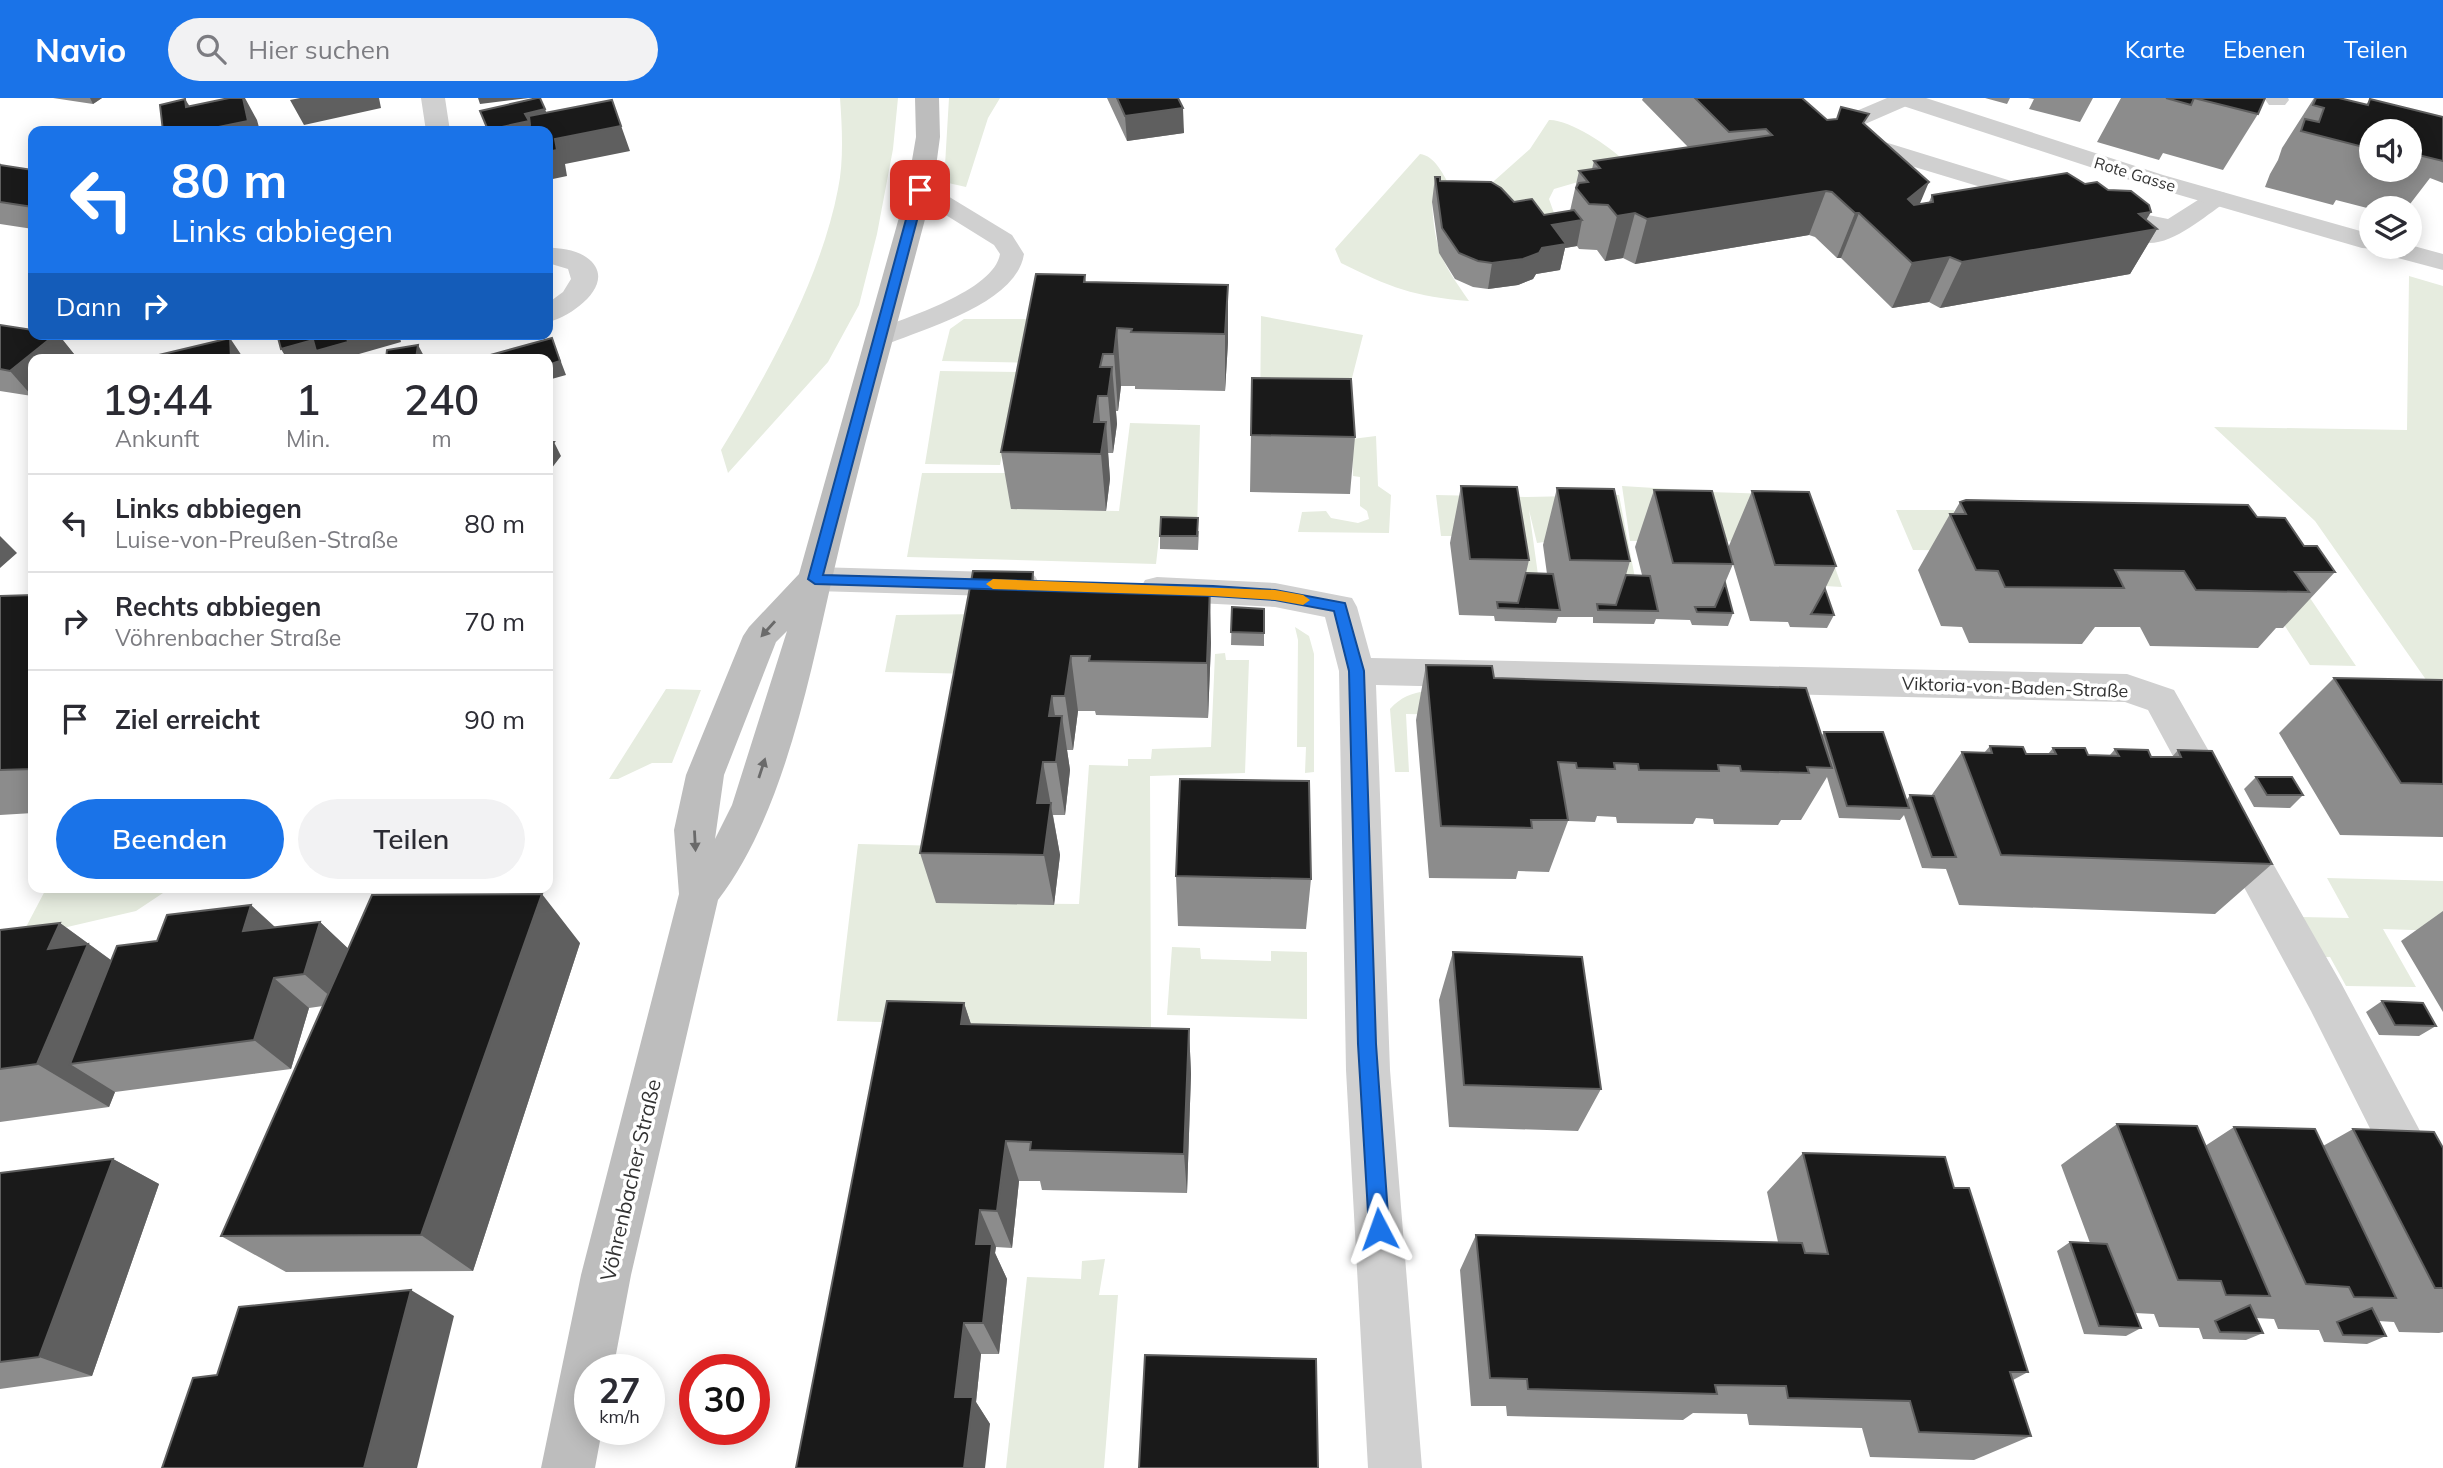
<!DOCTYPE html>
<html lang="de">
<head>
<meta charset="utf-8">
<style>
	body { margin:0; font-family:Mulish,sans-serif; background:#f2f2f3; color:#2b2b33; height:100vh; display:flex; flex-direction:column; font-size:26px; white-space:nowrap }
	* { box-sizing:border-box; margin:0 }
	p { font-size:23px; color:#7c7c81 }
	.icon { flex:none; width:38px; height:38px; fill:none; stroke:currentColor; stroke-width:2; stroke-linecap:round; stroke-linejoin:round }
	.map { position:relative; flex:1; overflow:hidden }
	.drawer { position:absolute; left:28px; top:256px; width:525px; height:539px; display:flex; flex-direction:column; background:#fff; border-radius:14px; box-shadow:0 4px 18px #0003 }
	.drawer>* { flex:none }
	.hud { position:absolute; left:28px; top:28px; width:525px; height:214px; border-radius:14px; box-shadow:0 4px 18px #0003; background:#1a73e8; color:#fff; overflow:hidden }
	.fabs { position:absolute; left:2359px; top:21px; display:grid; gap:14px }
	.fabs a { display:grid; place-items:center; width:63px; height:63px; border-radius:50%; background:#fff; box-shadow:0 4px 18px #0003; font-size:35px }
	.speed { position:absolute; left:574px; top:1256px; display:flex; gap:14px; font-size:35px; font-weight:700; text-align:center }
	.speed>* { display:grid; place-content:center; width:91px; height:91px; border-radius:50%; background:#fff; box-shadow:0 4px 18px #0003; line-height:1 }
	.speed small { font-size:18px; font-weight:400 }
	.speed .limit { border:10px solid #d22; background:#fff; color:#111 }
	.pin { position:absolute; display:grid; place-items:center; width:60px; height:60px; color:#fff; margin:-30px; border-radius:14px; box-shadow:0 4px 10px #0006 }
	.me { position:absolute; width:77px; margin:-38px; rotate:356deg; stroke-linejoin:round; filter:drop-shadow(0 0 5px #0008) }
	.turn { display:flex; align-items:center; gap:24px; height:147px; padding:0 28px; font-size:32px }
	.turn .icon { width:91px; height:91px; stroke-width:2.5 }
	.turn b { display:block; font-size:49px; line-height:60px }
	.then { display:flex; align-items:center; height:66px; padding:0 28px; background:#0003; gap:14px; font-size:26px }
	.eta { display:flex; justify-content:space-evenly; align-items:center; height:119px; text-align:center }
	.eta b { font-size:42px; font-weight:600; line-height:49px }
	.button { display:flex; gap:14px; margin-top:auto; padding:14px 28px }
	.button a { flex:1; height:80px; border-radius:42px; background:#1a73e8; color:#fff; font-size:28px; font-weight:600; line-height:80px; text-align:center }
	.button a+a { background:#f2f2f3; color:#2b2b33 }
	ul { padding:0; list-style:none }
	li { display:flex; align-items:center; gap:21px; height:98px; padding:0 28px; border-top:2px solid #e1e1e2 }
	li div { flex:1 }
	li b { display:block; font-size:26px }
	li em { font-style:normal }
	header { display:flex; align-items:center; gap:42px; box-sizing:border-box; height:98px; padding:0 35px; background:#1a73e8; color:#fff }
	header strong { font-size:33px }
	nav { display:flex; gap:38px; margin-inline-start:auto; font-size:24px }
	.search { width:490px; height:63px; background:#f2f2f3; display:flex; align-items:center; gap:18px; box-sizing:border-box; padding:0 24px; border-radius:38px; color:#7c7c81; font-size:26px }
	.map>svg:first-child { display:block }
</style>
</head>
<body>
<header>
<strong>Navio</strong>
<div class="search"><svg class="icon" aria-label="search" viewBox="0 0 24 24"><circle cx="10" cy="10" r="6"/><path d="M15 15l6 6"/></svg>Hier suchen</div>
<nav><a>Karte</a><a>Ebenen</a><a>Teilen</a></nav>
</header>
<div class="map">
<svg width="2443" height="1370" viewBox="0 0 2443 1370">
	<rect width="100%" height="100%" fill="#fff"/>
	<path fill="#e6ecdf" d="M840,0H898L893,51L877,136L859,207L828,264L728,375L721,352C768,275 821,180 838,91C844,63 842,28 840,0Z
		M949,0H1000L988,20L966,89L944,84Z
		M1549,22C1568,21 1610,48 1623,62L1602,77L1554,91L1549,101L1554,115L1548,119L1485,91L1530,51Z
		M1420,56C1435,58 1442,75 1449,86L1432,105C1435,154 1442,164 1469,203C1415,199 1389,189 1341,165L1335,151Z
		M2409,178L2443,188V606L2315,423L2214,329L2407,332Z
		M1261,218L1363,237L1341,323L1260,322Z
		M964,221H1046L1037,265L942,263L950,231Z
		M940,273L1019,274L1000,367L925,366Z
		M1130,325L1200,327L1197,432L1160,431L1156,466L907,459L922,375H1017L1012,411L1119,413Z
		M1376,338L1378,388L1391,397L1389,435L1298,434L1302,414L1326,413L1331,420L1358,425L1369,421L1367,413L1360,408V379L1353,378L1352,341Z
		M1622,388L1703,393L1719,446L1727,488L1713,486L1655,443H1630Z
		M1709,394L1809,397L1842,489L1808,487L1748,445L1726,443Z
		M1436,397L1527,399L1619,397L1636,485L1566,441L1537,445L1529,412L1539,484L1471,438H1441Z
		M1896,412H1954L1961,428H2002L1995,415H2054L2061,428L2103,429L2095,415H2143L2152,430L2180,431L2171,415L2236,416L2267,463H2285L2356,568L2310,567L2238,455L1913,452Z
		M988,516L977,576L885,574L896,517Z
		M1295,529L1309,538L1314,556V674L1305,675L1306,649H1297L1298,542Z
		M1225,555L1226,562H1249L1245,675L1150,678L1151,930L837,923L858,746L946,748L937,805L1079,806L1089,667L1128,668V661H1151L1152,651L1211,649L1215,556Z
		M666,591L701,592L672,665H652L618,681H609Z
		M1427,593L1459,617L1406,616L1409,674H1395L1390,611C1401,599 1411,595 1427,593Z
		M2327,780L2443,783V833L2383,831L2416,889L2346,888L2330,859H2323L2301,819L2349,820Z
		M47,789H172L136,813L33,837L26,829Z
		M1172,849L1200,850L1201,861L1271,863V853L1307,854V921L1167,917Z
		M1105,1161L1099,1197H1118L1104,1370H1006L1027,1179L1081,1181L1082,1163Z"/>
	<g fill="none" stroke-linecap="round" stroke-linejoin="round">
		<path fill="#d0d0d0" fill-rule="evenodd" d="M1887,0L1914,1L1911,6L1849,33L2050,95L2054,100L2050,105H2034L1868,55L1821,38L1818,33L1821,28Z
			M920,84L928,86L1012,137L1024,156C1017,204 930,229 890,245L881,247L872,245L868,239L872,233C905,220 994,193 1000,156L994,147L912,96L908,91L912,86Z
			M2217,93L2225,95L2229,100L2225,105C2203,119 2169,151 2141,144L2138,139L2147,131L2095,120L2091,115L2095,110L2103,108L2168,121L2209,95Z"/>
		<path fill="#d0d0d0" fill-rule="evenodd" d="M421,0H445L450,33H426Z
			M1890,0H1926L2163,77L2371,136V149L2410,147L2443,156V172L2379,155L2376,151L2362,150L2145,87L1894,5Z
			M2264,0H2288L2289,2L2285,7H2269Z
			M548,149C560,151 575,151 586,159C621,183 572,219 548,224V205L563,194L571,181L568,171L548,165Z
			M815,469L1023,475L1035,478L1040,487L1035,496L1023,499L815,493L803,489L798,481L803,473Z
			M1157,479L1275,485L1352,500L1357,509L1371,560L2127,576L2174,592L2341,885L2443,1076V1149L2426,1142L2311,913L2148,612L2125,604L1376,587L1390,972L1422,1370H1368L1346,972L1339,573L1325,519L1275,509L1157,503L1145,500L1140,491L1145,482Z"/>
		<path fill="#bdbdbd" fill-rule="evenodd" d="M915,0H939L940,39L933,91C899,221 862,350 832,481C809,583 782,719 718,802L631,1177L613,1272H590V1332H602L595,1370H541L581,1177L679,796L674,732L686,677L743,538L749,529L799,476L907,91L916,39ZM787,533L732,707L715,741L724,677L776,544Z"/>
	</g>
	<path fill="#8c8c8c" fill-rule="evenodd" d="M53,0H102L93,6Z
		M1107,0H1178L1184,35L1127,43Z
		M1643,0H1802L1827,22L1865,27L1920,106L1929,104L1932,97L2146,122L2157,131L2130,176L1940,210L1929,204L1892,210L1841,160H1837L1815,139L1809,137L1635,166L1623,160L1605,163L1597,152L1579,151L1577,148L1565,150L1560,172L1536,176L1533,181L1518,187L1488,191L1473,189L1455,181L1439,155L1432,104L1435,79L1440,83L1514,104L1544,117L1570,113L1579,73L1592,71L1594,63L1688,49L1642,2Z
		M1985,0H2010L2007,6Z
		M2028,0H2093L2080,24L2029,11L2034,1Z
		M2121,0H2265L2258,16L2223,72L2163,55L2159,62L2097,44Z
		M2314,0H2339L2366,7L2370,1L2443,19V85L2430,80L2407,110L2371,111L2336,102L2333,107L2265,89L2270,76L2278,62L2282,50ZM2371,33H2410V72H2371Z
		M0,65L2,68L33,72V131L0,126Z
		M1085,177L1086,184L1228,187V244L1225,293L1135,291V288H1121L1118,313H1116L1117,326L1113,355H1108L1110,381L1106,413L1011,411L1001,354Z
		M0,227L58,236L78,261H33L32,298L0,293Z
		M1252,280L1355,339L1350,396L1250,394Z
		M1461,388L1529,462L1526,475L1547,476L1543,447L1557,390L1630,463L1626,477H1642L1635,449L1654,392L1728,450L1752,393L1836,468L1825,491L1834,517L1827,530L1790,529L1788,524L1750,523L1733,466L1725,485L1733,515L1728,528L1692,527L1690,522L1656,521L1654,526L1593,525V519H1558L1556,525L1495,523L1494,518L1459,517L1450,445Z
		M1960,404L2257,419L2304,448L2335,474L2283,530H2276L2258,550L2150,548L2140,529H2095L2082,546L1969,545L1962,529L1941,528L1918,472L1950,416H1953Z
		M1199,433L1198,452L1160,451V438Z
		M1033,474L1035,486L1211,545L1208,620L1096,617L1095,613H1078L1073,652H1067L1070,672L1065,717H1053L1060,757L1054,807L936,805L920,755Z
		M33,497V715L0,717V498Z
		M1232,509L1264,535V548L1231,547Z
		M1426,567L1494,580L1822,637L1824,634L1906,703L1910,697L1931,698L1962,654L1984,655L1990,648L2026,656H2048L2053,650L2088,657H2110L2115,651L2151,659H2172L2178,652L2272,766L2215,816L1959,807L1946,771L1922,770L1904,717L1900,722L1839,720L1827,679L1801,722H1781L1778,727L1714,726L1713,721L1696,720L1693,726L1617,725L1616,719L1597,718L1595,724L1568,723L1549,774L1518,773L1516,781L1429,780L1416,622Z
		M2334,580L2443,582V739L2340,737L2279,635Z
		M2256,679L2303,697L2290,710L2254,709L2244,691Z
		M1176,778L1311,781L1306,831L1178,828Z
		M2443,813V914L2401,843Z
		M320,824L348,851L580,845L473,1173L286,1174L221,1138L323,908L309,910L291,971L115,994L109,1009L0,1024V832L60,825L111,862L276,829Z
		M1453,854L1601,991L1578,1033L1449,1029L1439,902Z
		M2382,903L2436,928L2419,938L2379,937L2366,914Z
		M964,905L971,926L1189,931L1191,976L1187,1095L1042,1092L1040,1083H1019L1012,1150L996,1149L995,1155L1007,1181L999,1256H981L976,1304L990,1326L796,1370Z
		M2117,1026L2205,1048L2234,1029L2323,1048L2353,1031L2443,1050V1234L2439,1235L2399,1234L2394,1224L2378,1223L2386,1238L2367,1246L2324,1244L2319,1232L2278,1231L2274,1221L2256,1220L2263,1235L2246,1242L2203,1241L2199,1230L2159,1229L2154,1216L2135,1215L2141,1230L2126,1238L2084,1236L2057,1153L2070,1144L2090,1145L2061,1067Z
		M1803,1055L1954,1090L2028,1274L2013,1282L2031,1338L1974,1362L1870,1359L1862,1330L1749,1327L1747,1316L1693,1315L1683,1322L1507,1318L1506,1308H1471L1460,1172L1476,1137L1778,1144L1767,1094Z
		M113,1061L159,1086L92,1278L0,1291V1075Z"/>
	<path fill="#5f5f5f" d="M90,0H102L93,6Z
		M243,0H245L257,22L260,33H199L186,9L185,1L201,26Z
		M300,0H379L381,10L304,27L290,2Z
		M478,0H529L480,6Z
		M612,2L630,53L565,66L567,78L548,82V54L555,41Z
		M1183,10L1184,35L1127,43L1125,18Z
		M545,11L550,24L533,33H489L488,32L525,16Z
		M1929,84L1910,129L1908,101Z
		M1826,93L1809,137L1635,166L1647,121Z
		M2151,114L2139,134L2157,131L2130,176L1940,210L1962,164L2139,116Z
		M1635,115L1623,160L1605,163L1617,118Z
		M1855,115H1859L1841,160H1837Z
		M1582,122L1577,148L1565,150L1560,172L1536,176L1533,181L1518,187L1488,191L1492,165L1552,127Z
		M1950,159L1929,204L1892,210L1912,165Z
		M1228,187V244L1225,293V236Z
		M1117,230L1121,288L1118,313L1114,256Z
		M56,236H58L78,261H33V298H32L10,273Z
		M346,236H399L401,244L359,256L361,261H287L281,251L313,242Z
		M230,240L244,261H231Z
		M552,240L566,277L548,282V267Z
		M418,247L425,260V261H416Z
		M1112,269L1117,326L1113,355L1108,298Z
		M1098,298L1102,348L1106,324L1110,381L1106,413L1101,356L1094,324Z
		M554,344L561,358L548,375V353Z
		M0,438L17,455L0,470Z
		M1210,489L1211,545L1208,620L1207,565Z
		M1071,558L1078,613L1073,652L1065,598Z
		M1052,598L1059,644L1062,618L1070,672L1065,717L1049,618Z
		M1043,664L1060,757L1054,807L1044,757L1037,705Z
		M542,796L580,845L473,1173L421,1137Z
		M251,807L286,839L243,833Z
		M320,824L353,855L339,906L304,876Z
		M60,825L153,893L70,966L115,994L109,1009L37,966L48,851Z
		M274,880L309,910L291,971L254,942Z
		M964,905L979,951L961,926Z
		M1189,931L1191,976L1187,1095L1184,1056Z
		M1006,1043L1019,1083L1012,1150L997,1113Z
		M113,1061L159,1086L92,1278L39,1259Z
		M980,1112L996,1149L995,1155L1007,1181L999,1256L983,1225L976,1146Z
		M411,1192L454,1218L417,1370H364Z
		M964,1225L981,1256L976,1304L990,1326L985,1370H964L955,1299Z"/>
	<path fill="#1a1a1a" stroke="#5f5f5f" stroke-width="2" d="M229,0H243L248,23L199,33H163L160,7L185,1L186,9Z
		M537,0H540L545,11L525,16L529,23L488,32L480,13Z
		M1117,0H1178L1183,10L1125,18Z
		M1695,0H1802L1827,22L1837,21L1841,9L1869,16L1863,25L1929,84L1908,101L1914,107L1933,104L1932,97L2067,75L2085,86L2097,84L2108,92L2131,93L2149,107L2151,114L2139,116L2157,131L1962,164L1950,159L1912,165L1859,115H1855L1832,94L1826,93L1647,121L1635,115L1617,118L1608,107L1589,106L1576,90L1579,85L1588,84L1579,73L1600,70L1594,63L1772,37L1766,31L1729,34Z
		M2166,0H2265L2258,16L2194,0L2191,7Z
		M2316,0H2339L2368,7L2370,1L2443,19V63L2410,55V33H2371V51L2301,33L2305,21L2319,24L2324,10L2313,7Z
		M612,2L621,28L555,41L557,52L548,54V33H497L530,27L529,18Z
		M0,67L33,72V109L0,104Z
		M1435,79H1440V83L1491,84L1501,90L1514,104L1532,101L1544,117L1574,112L1582,122L1552,127L1566,146L1542,150L1539,155L1523,161L1492,165L1478,163L1459,155L1442,130Z
		M1036,176L1085,177L1084,184L1228,187L1225,236L1131,234L1132,231L1117,230L1114,256H1103L1100,269H1112L1108,298H1098L1094,324H1106L1101,356L1001,354Z
		M0,227L33,232V236H56L10,273L0,271Z
		M277,236H346L348,244L316,253L313,242L281,251Z
		M230,240L231,261H142Z
		M552,240L560,263L548,267V261H476Z
		M418,247L416,261H386L387,252Z
		M1252,280L1351,281L1355,339L1251,337Z
		M548,344H554L548,353Z
		M1461,388L1517,389L1529,462L1470,461Z
		M1557,390L1614,391L1630,463L1570,462Z
		M1654,392L1712,393L1733,466L1673,465Z
		M1752,393L1809,394L1836,468L1775,467Z
		M1966,402L2248,407L2257,419L2285,420L2304,448H2317L2335,474H2295L2309,494L2196,492L2184,473L2115,472L2124,490L2005,489L1998,473L1976,472L1950,416H1966L1960,404Z
		M1161,419L1198,420L1197,438H1160Z
		M973,473L1033,474L1032,486L1210,489L1207,565L1089,563L1090,558H1071L1065,598H1052L1049,618H1062L1056,664H1043L1037,705H1051L1044,757L920,755Z
		M1526,475L1553,476L1560,512L1498,510L1497,504L1518,505Z
		M1626,477L1650,478L1658,513L1598,512L1597,506L1616,507Z
		M1725,485L1733,515L1697,514L1695,509H1715Z
		M1825,491L1834,517L1811,516L1814,511Z
		M33,497V671L0,672V498Z
		M1232,509L1264,511V535L1231,534Z
		M1426,567L1492,568L1494,580L1806,590L1832,670L1807,669L1809,675L1741,673L1740,668L1718,667L1719,673L1639,672L1638,666L1614,665L1615,671L1577,670L1576,665L1558,664L1568,722H1531L1532,730L1441,728Z
		M2334,580L2443,582V686L2401,685Z
		M1824,634H1883L1909,710L1847,708Z
		M1990,648L2023,649L2026,656H2056L2053,650H2085L2088,657L2119,658L2115,651L2148,652L2151,659H2181L2178,652L2212,653L2272,766L2001,757L1962,654L1992,655Z
		M2256,679H2292L2303,697H2267Z
		M1180,681L1309,683L1311,781L1176,778Z
		M1910,697L1934,698L1956,759H1932Z
		M542,796L421,1137L221,1138L372,797Z
		M251,807L243,833L320,824L304,876L274,880L254,942L70,966L117,848L157,843L167,817Z
		M60,825L48,851L88,846L37,966L0,971V832Z
		M1453,854L1582,859L1601,991L1464,987Z
		M887,903L964,905L961,926L1189,931L1184,1056L1030,1052L1031,1044L1006,1043L997,1113L980,1112L976,1146H992L983,1225H964L955,1299H973L964,1370H796Z
		M2382,903L2423,905L2436,928L2395,927Z
		M2117,1026L2197,1028L2270,1198L2226,1197L2221,1183L2178,1182Z
		M2234,1029L2315,1031L2396,1200L2354,1199L2349,1189L2306,1186Z
		M2353,1031L2434,1034L2443,1050V1190H2435Z
		M1803,1055L1945,1059L1954,1090H1969L2028,1274H2010L2031,1338L1919,1334L1910,1303L1788,1300L1786,1288L1715,1287L1717,1296L1528,1291L1527,1281L1490,1280L1476,1137L1802,1145L1805,1155L1828,1156Z
		M113,1061L39,1259L0,1264V1075Z
		M2070,1144L2107,1146L2141,1230L2099,1228Z
		M411,1192L364,1370H162L193,1280L217,1277L239,1209Z
		M2250,1207L2263,1235L2220,1234L2215,1223Z
		M2372,1210L2386,1238L2343,1237L2337,1224Z
		M1145,1257L1316,1261L1318,1370H1139Z"/>
	<defs><path id="oneway-solid" d="M-6-.8H1V-3.2L6.5 0L1 3.2V.8H-6Z" transform="scale(1.75)"/></defs>
	<g fill="#6a6a6a">
		<use href="#oneway-solid" transform="translate(768 531) rotate(132)"/>
		<use href="#oneway-solid" transform="translate(762 670) rotate(-72)"/>
		<use href="#oneway-solid" transform="translate(695 743) rotate(87)"/>
	</g>
	<path fill="#1a73e8" stroke="#114b97" stroke-width="2" d="M920,88L925,92L823,477L1213,488L1275,492L1345,505L1364,573L1376,946L1389,1131L1386,1138L1379,1141L1372,1138L1369,1131L1358,946L1349,573L1334,513L1275,502L1213,498L815,486L808,481L914,92Z"/>
	<path fill="#f59e0b" d="M993,481L1275,492L1303,497L1310,502L1303,507L1275,502L1213,498L993,491L986,486Z"/>
	<g text-anchor="middle" dominant-baseline="central" stroke-width="7" stroke-linejoin="round" paint-order="stroke">
		<g font-size="16" fill="#333" stroke="#fff">
			<text transform="translate(2135 76) rotate(17)">Rote Gasse</text>
		</g>
		<g font-size="18" fill="#333" stroke="#fff">
			<text transform="translate(2015 589) rotate(2)">Viktoria-von-Baden-Straße</text>
		</g>
		<g font-size="21" fill="#333" stroke="#fff">
			<text transform="translate(630 1082) rotate(-77)">Vöhrenbacher Straße</text>
		</g>
	</g>
</svg>
<div class="fabs">
<a><svg class="icon" aria-label="sound" viewBox="0 0 24 24"><path d="M4 9h4l5-4v14l-5-4H4zM17 9q2 3 0 6"/></svg></a>
<a><svg class="icon" aria-label="layers" viewBox="0 0 24 24"><path d="M12 4l9 5-9 5-9-5zM3 14l9 5 9-5"/></svg></a>
</div>
<div class="speed"><div>27<small>km/h</small></div><div class="limit">30</div></div>
<div class="pin" style="left:920px;top:92px;background:#d93025"><svg class="icon" aria-label="arrive" viewBox="0 0 24 24"><path d="M6 21V4h12l-3 4 3 4H6"/></svg></div>
<svg class="me" style="left:1379px;top:1131px" viewBox="-20 -20 40 40"><path d="M0-17L14 15 0 8-14 15z" fill="#1a73e8" stroke="#fff" stroke-width="4"/></svg>
<div class="hud">
<div class="turn"><svg class="icon" aria-label="left" viewBox="0 0 24 24"><path d="M17 20v-9H6M10 6l-5 5 5 5"/></svg><div><b>80 m</b>Links abbiegen</div></div>
<div class="then">Dann<svg class="icon" aria-label="right" viewBox="0 0 24 24"><path d="M7 20v-9h11M14 6l5 5-5 5"/></svg></div>
</div>
<section class="drawer">
<div class="eta">
<div><b>19:44</b><p>Ankunft</p></div>
<div><b>1</b><p>Min.</p></div>
<div><b>240</b><p>m</p></div>
</div>
<ul>
<li><svg class="icon" aria-label="left" viewBox="0 0 24 24"><path d="M17 20v-9H6M10 6l-5 5 5 5"/></svg><div><b>Links abbiegen</b><p>Luise-von-Preußen-Straße</p></div><em>80 m</em></li>
<li><svg class="icon" aria-label="right" viewBox="0 0 24 24"><path d="M7 20v-9h11M14 6l5 5-5 5"/></svg><div><b>Rechts abbiegen</b><p>Vöhrenbacher Straße</p></div><em>70 m</em></li>
<li><svg class="icon" aria-label="arrive" viewBox="0 0 24 24"><path d="M6 21V4h12l-3 4 3 4H6"/></svg><div><b>Ziel erreicht</b></div><em>90 m</em></li>
</ul>
<div class="button"><a>Beenden</a><a>Teilen</a></div>
</section>
</div>
</body>
</html>
